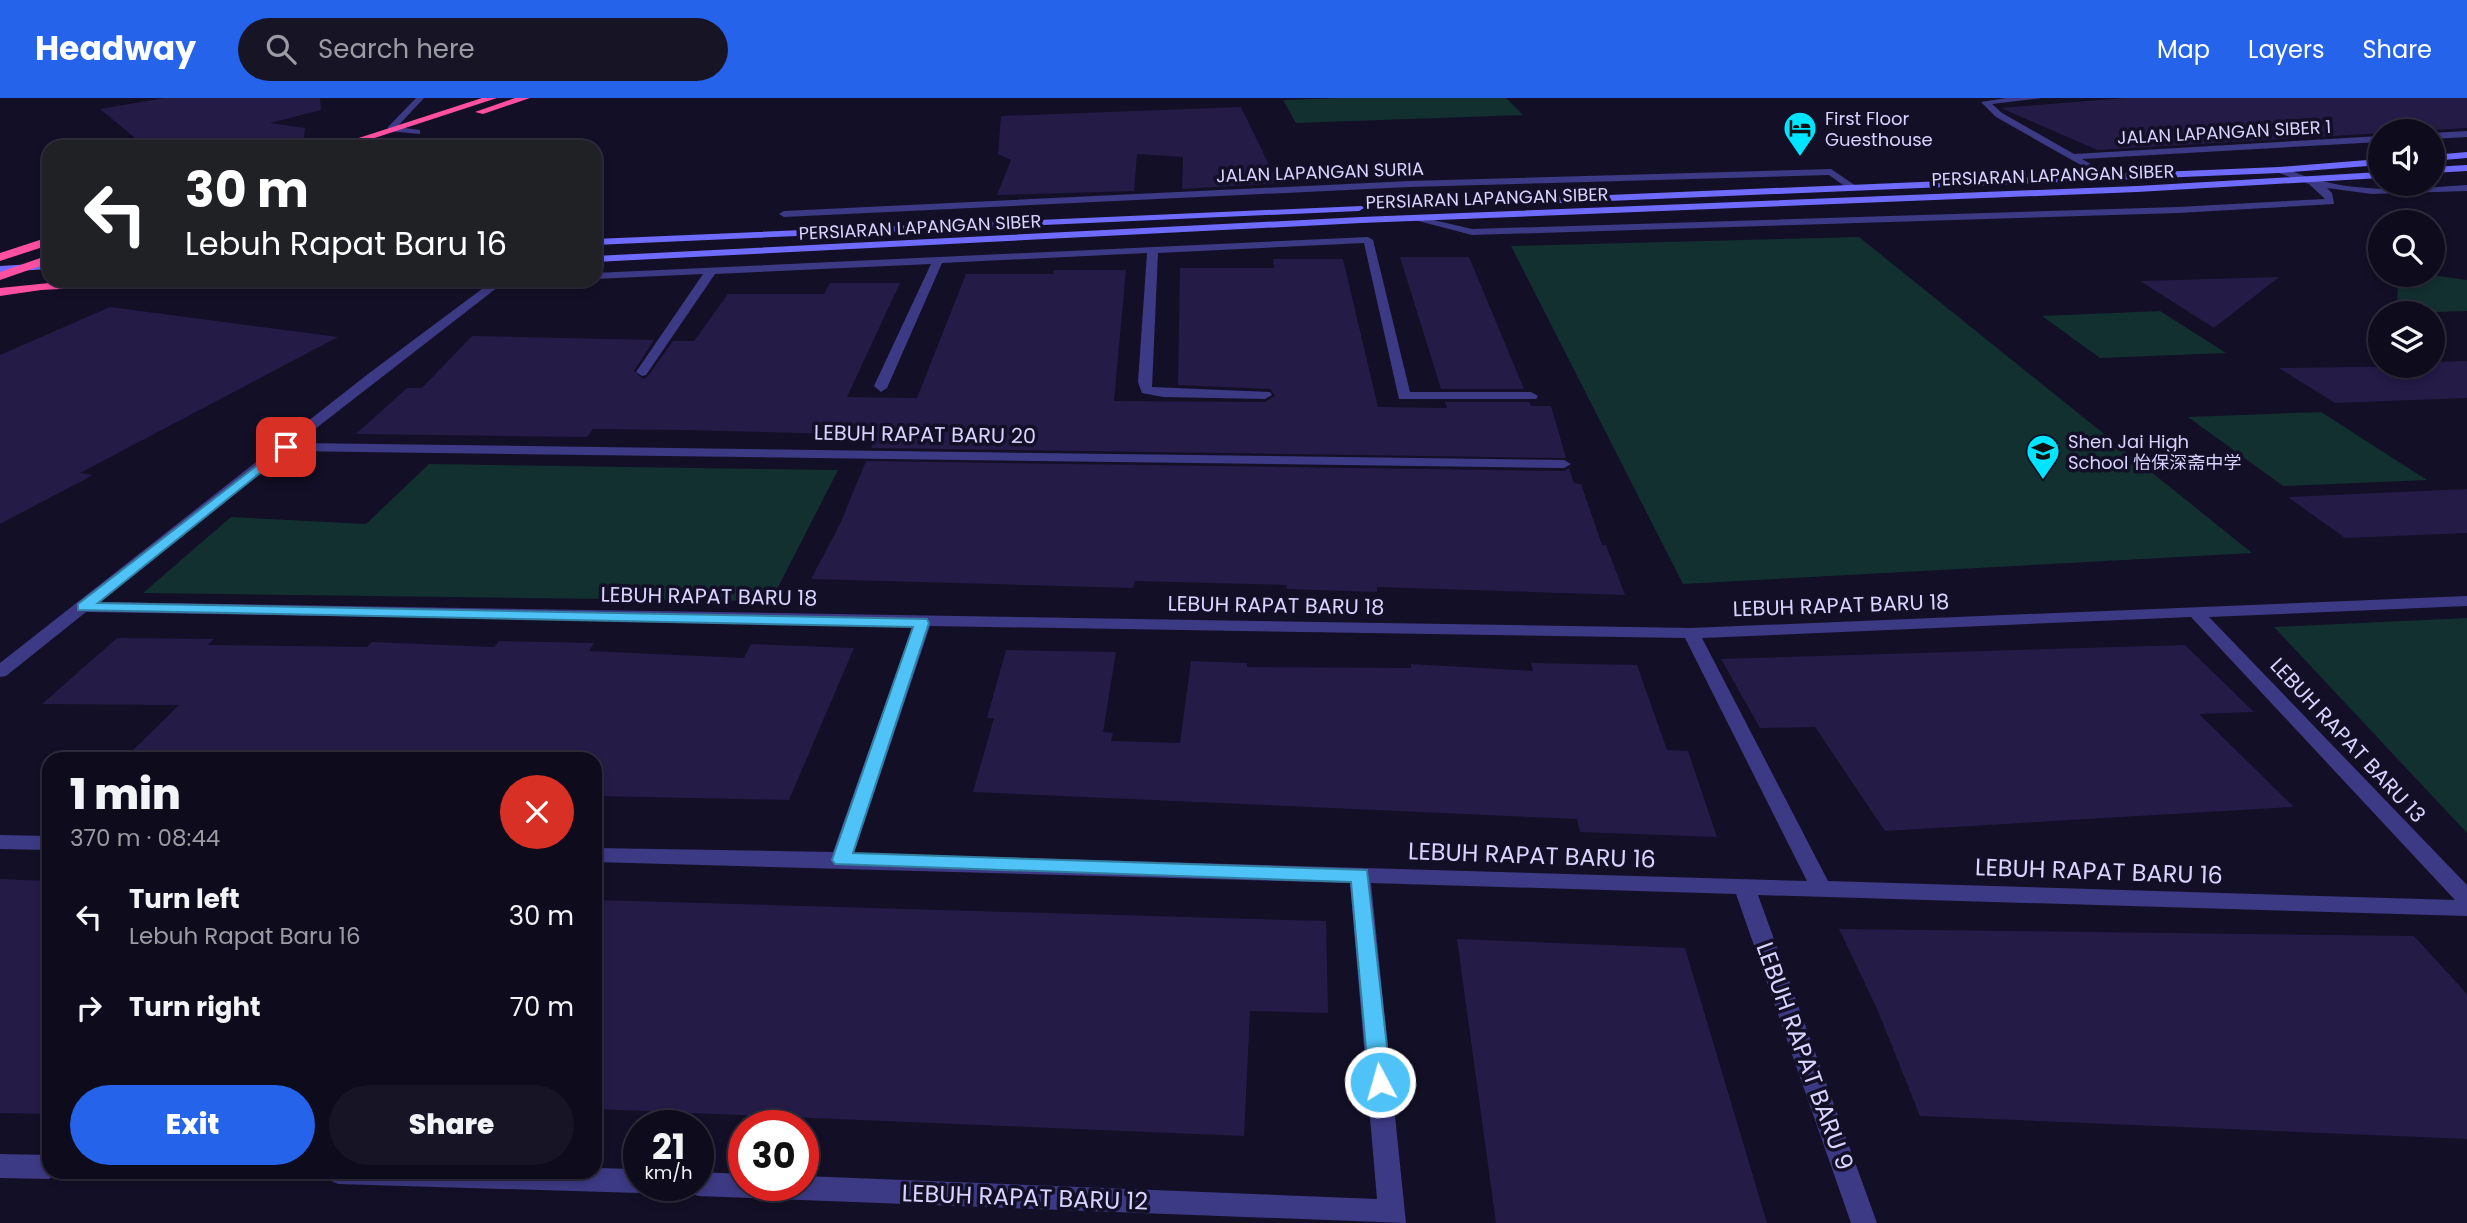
<!DOCTYPE html>
<html lang="en">
<head>
<meta charset="utf-8">
<style>
	body { margin:0; font-family:Poppins,"Noto Sans SC",sans-serif; background:#171425; color:#f1f3f6; height:100vh; display:flex; flex-direction:column; font-size:26px; white-space:nowrap }
	* { box-sizing:border-box; margin:0 }
	p { font-size:23px; color:#9b9ba3 }
	.icon { flex:none; width:38px; height:38px; fill:none; stroke:currentColor; stroke-width:2; stroke-linecap:round; stroke-linejoin:round }
	.map { position:relative; flex:1; overflow:hidden }
	.sheet { position:absolute; left:42px; top:654px; width:560px; height:427px; display:flex; flex-direction:column; background:#0e0b1c; border-radius:21px; box-shadow:0 4px 10px #0003,0 0 0 2px #2e2b3b }
	.sheet>* { flex:none }
	.guide { position:absolute; left:42px; top:42px; width:560px; height:147px; border-radius:21px; box-shadow:0 4px 10px #0003,0 0 0 2px #2e2b3b; background:#202124; color:#fff; overflow:hidden }
	.tools { position:absolute; left:2368px; top:21px; display:grid; gap:14px }
	.tools a { display:grid; place-items:center; width:77px; height:77px; border-radius:50%; background:#0e0b1c; box-shadow:0 4px 10px #0003,0 0 0 2px #2e2b3b; font-size:35px }
	.speed { position:absolute; left:623px; top:1012px; display:flex; gap:14px; font-size:35px; font-weight:700; text-align:center }
	.speed>* { display:grid; place-content:center; width:91px; height:91px; border-radius:50%; background:#0e0b1c; box-shadow:0 4px 10px #0003,0 0 0 2px #2e2b3b; line-height:1 }
	.speed small { font-size:18px; font-weight:400 }
	.speed .limit { border:10px solid #d22; background:#fff; color:#111 }
	.pin { position:absolute; display:grid; place-items:center; width:60px; height:60px; color:#fff; margin:-30px; border-radius:14px; box-shadow:0 4px 10px #0006 }
	.me { position:absolute; width:77px; margin:-38px; rotate:354deg; stroke-linejoin:round; filter:drop-shadow(0 0 5px #0008) }
	.turn { display:flex; align-items:center; gap:24px; height:147px; padding:0 28px; font-size:32px }
	.turn .icon { width:91px; height:91px; stroke-width:2.5 }
	.turn b { display:block; font-size:49px; line-height:60px }
	.round { display:grid; place-items:center; flex:none; width:74px; height:74px; border-radius:37px; background:#171425 }
	.head { display:flex; align-items:center; justify-content:space-between; height:119px; padding:0 28px }
	h1 { font-size:42px; font-weight:800; line-height:52px }
	.action { display:flex; gap:14px; margin-top:auto; padding:14px 28px }
	.action a { flex:1; height:80px; border-radius:42px; background:#2563eb; color:#fff; font-size:28px; font-weight:800; line-height:80px; text-align:center }
	.action a+a { background:#171425; color:#f1f3f6 }
	ul { padding:0; list-style:none }
	li { display:flex; align-items:center; gap:21px; height:91px; padding:0 28px }
	li div { flex:1 }
	li b { display:block; font-size:26px }
	li em { font-style:normal }
	header { display:flex; align-items:center; gap:42px; box-sizing:border-box; height:98px; padding:0 35px; background:#2563eb; color:#fff }
	header strong { font-size:33px }
	nav { display:flex; gap:38px; margin-inline-start:auto; font-size:24px }
	.search { width:490px; height:63px; background:#171425; display:flex; align-items:center; gap:18px; box-sizing:border-box; padding:0 24px; border-radius:38px; color:#9b9ba3; font-size:26px }
	.map>svg:first-child { display:block }
</style>
</head>
<body>
<header>
<strong>Headway</strong>
<div class="search"><svg class="icon" aria-label="search" viewBox="0 0 24 24"><circle cx="10" cy="10" r="6"/><path d="M15 15l6 6"/></svg>Search here</div>
<nav><a>Map</a><a>Layers</a><a>Share</a></nav>
</header>
<div class="map">
<svg width="2467" height="1125" viewBox="0 0 2467 1125">
	<rect width="100%" height="100%" fill="#130f26"/>
	<path fill="#12302f" d="M1342,0H1506L1523,17L1296,25L1283,2Z
		M1859,139L2252,455L1683,486L1511,148Z
		M2433,172L2438,178L2467,182V213L2410,215L2397,210L2398,177H2432Z
		M2160,213L2226,255L2100,260L2042,218Z
		M2321,314L2427,382L2283,388L2188,319Z
		M429,366L838,372L771,503L143,495L231,419L366,426Z
		M2467,520V735L2274,529Z"/>
	<path fill="#241b47" d="M164,0H320L321,12L270,25L305,30L303,49H146L100,11Z
		M2124,0H2467V30L2097,52L2001,10Z
		M1241,9L1278,85L1182,91L1183,59L1137,56L1134,93L997,97L1011,62L998,56L1001,18Z
		M1400,159H1469L1524,291H1441Z
		M1273,161H1343L1378,309L1447,310L1445,304H1529L1531,308H1551L1566,360L871,350L876,337L683,332L593,331L587,339L356,336L407,290H422L472,238L654,242L634,273L643,281L648,278L673,243H694L728,196H824L830,185H900L847,299L917,300L966,176H1053L1054,172H1126L1114,303L1265,304L1275,298L1270,291L1178,287L1180,170H1274Z
		M2279,179L2214,230L2140,183Z
		M110,209L338,239L80,375L93,377L0,426V257Z
		M2467,263V300L2335,305L2279,270L2432,268V264Z
		M866,363L1564,373L1569,370L1574,385L1581,386L1602,447H1606L1625,497L1377,489V494L1286,491L1287,487L1135,483L1133,490L811,481L840,426Z
		M2467,391V435L2345,440L2288,399Z
		M117,540L214,541L208,547L367,549L372,544L494,549L499,543L594,545L589,553L744,560L751,546L854,550L789,702L595,698V662H123L179,607L42,606Z
		M2185,547L2254,614L2199,616L2294,709L1885,733L1815,629L1760,630L1721,561Z
		M1006,552L1116,554L1103,634L1113,635L1111,643L1180,645L1191,563L1247,565V569L1411,570V566L1533,573L1531,565L1637,567L1667,652L1688,653L1717,739L1580,734L1577,721L973,694L994,620H987Z
		M0,781L49,783V1016L0,1015Z
		M595,802L1326,823L1328,915L1250,913L1244,1038L595,1011Z
		M1839,831L2414,838L2467,896V1041L1920,1018L1878,913Z
		M1457,841L1685,850L1767,1125H1496Z"/>
	<g fill="none" stroke-linecap="round" stroke-linejoin="round">
		<path fill="#3d3a85" fill-rule="evenodd" d="M416,0H424L397,29L420,32V36L388,33V29Z
			M2006,0H2042L1992,6L2002,15L2074,56L2380,38V44L2082,61L2112,78L2114,80L2109,83L1996,19L1981,4Z
			M2467,33V39L2432,41V35Z
			M2279,69C2295,74 2310,81 2326,84C2372,95 2420,90 2467,87V93L2372,96L2327,90L2332,95L2334,106L2178,115L1472,137L1407,120L1412,117L1472,131L2178,109L2325,101L2309,86L2276,74V70Z
			M1831,71L1856,88V92H1850L1829,77L1409,89L784,119L779,116L784,113L1409,83Z
			M1368,139L1373,142L1410,294H1531L1538,298L1536,301H1399L1364,145L1158,155L1152,289L1270,294L1272,297L1265,301L1163,299L1142,295L1138,284L1147,155L942,165L887,290L881,294L874,288L931,166L715,176L646,277L642,278L636,274L703,176L595,181V175Z
			M494,182H507L297,345L1564,362L1571,366L1564,370L287,353L98,504L1691,530L2467,498V508L2209,519L2467,787V818L1758,797L1877,1125H1851L1736,796L1371,785L1406,1125L698,1098L689,1094L685,1087H698V1074L744,1076V1087H803V1078L1377,1101L1350,785L595,764V750L833,754L913,527L86,514L6,578L0,579V565L368,276ZM2191,519L2455,802L1828,783L1702,540ZM930,528L1685,540L1807,783L854,755Z
			M0,737L49,738V752L0,751Z
			M0,1056L49,1057V1074H59L49,1081L0,1080Z
			M595,1070L639,1071V1087H650L648,1091L639,1095L338,1086L329,1082L325,1074H595Z"/>
		<path fill="#6f6bff" fill-rule="evenodd" d="M2467,54V60L2432,63V57Z
			M2380,61V67L2279,75L1537,106L1532,103L1537,100L2279,69Z
			M2467,67V73L2432,75V69Z
			M2380,74V80L2137,94L1361,125L595,164V158L1361,119L2137,88Z
			M1362,108L1364,110L1359,113L595,147V141Z
			M49,165V171L0,174V168Z"/>
		<path fill="#ff4fa3" fill-rule="evenodd" d="M482,0H497L347,49H331Z
			M515,0H530L483,16L475,14Z
			M49,139V147L0,163V155Z
			M49,157V165L0,182V174Z
			M79,182H163L156,186L41,192L0,198V190Z"/>
	</g>
	<path fill="#4fc3f7" stroke="#337fa1" stroke-width="2" d="M286,345L292,349L290,351L98,505L927,521L929,525L853,755L1367,772L1391,984L1388,991L1380,994L1372,991L1369,984L1351,784L835,766L832,762L913,529L78,512V506Z"/>
	<defs>
		<symbol id="hotel-pin" viewBox="-11 -11 22 30"><path d="M0 17L-7.5 6A9.5 9.5 0 1 1 7.5 6Z" fill="#00e5ff" stroke="#130f26"/><path d="M-6-4.5h1.5V1H6V5H4.5V3h-9V5H-6ZM-4 0a1.8 1.8 0 1 1 3.6 0ZM.5 0V-2.5h3Q6-2.5 6 0Z" fill="#111"/></symbol>
		<symbol id="school-pin" viewBox="-11 -11 22 30"><path d="M0 17L-7.5 6A9.5 9.5 0 1 1 7.5 6Z" fill="#00e5ff" stroke="#130f26"/><path d="M0-5L7-2L0 1L-7-2ZM-4 1L0 2.5L4 1V4Q0 6-4 4Z" fill="#111"/></symbol>
	</defs>
	<g fill-rule="evenodd">
		<use href="#hotel-pin" x="1781" y="11" width="38" height="52"/>
		<use href="#school-pin" x="2024" y="334" width="38" height="52"/>
	</g>
	<g text-anchor="middle" dominant-baseline="central" stroke-width="7" stroke-linejoin="round" paint-order="stroke">
		<g font-size="18" fill="#d9d4ff" stroke="#130f26" text-anchor="start">
			<text x="1825" y="20">First Floor<tspan x="1825" dy="21">Guesthouse</tspan></text>
			<text x="2068" y="343">Shen Jai High<tspan x="2068" dy="21">School 怡保深斋中学</tspan></text>
		</g>
		<g font-size="18" fill="#d9d4ff" stroke="#130f26">
			<text transform="translate(2224 34) rotate(-3)">JALAN LAPANGAN SIBER 1</text>
			<text transform="translate(1320 74) rotate(-2)">JALAN LAPANGAN SURIA</text>
			<text transform="translate(2053 77) rotate(-2)">PERSIARAN LAPANGAN SIBER</text>
			<text transform="translate(1487 100) rotate(-2)">PERSIARAN LAPANGAN SIBER</text>
			<text transform="translate(920 129) rotate(-3)">PERSIARAN LAPANGAN SIBER</text>
		</g>
		<g font-size="21" fill="#d9d4ff" stroke="#130f26">
			<text transform="translate(925 336) rotate(1)">LEBUH RAPAT BARU 20</text>
			<text transform="translate(709 498) rotate(1)">LEBUH RAPAT BARU 18</text>
			<text transform="translate(1276 507) rotate(1)">LEBUH RAPAT BARU 18</text>
			<text transform="translate(1841 507) rotate(-2)">LEBUH RAPAT BARU 18</text>
			<text transform="translate(2348 642) rotate(47)">LEBUH RAPAT BARU 13</text>
		</g>
		<g font-size="24" fill="#d9d4ff" stroke="#130f26">
			<text transform="translate(1532 757) rotate(2)">LEBUH RAPAT BARU 16</text>
			<text transform="translate(2099 773) rotate(2)">LEBUH RAPAT BARU 16</text>
			<text transform="translate(1805 958) rotate(70)">LEBUH RAPAT BARU 9</text>
			<text transform="translate(1025 1099) rotate(2)">LEBUH RAPAT BARU 12</text>
		</g>
	</g>
</svg>
<div class="tools">
<a><svg class="icon" aria-label="sound" viewBox="0 0 24 24"><path d="M4 9h4l5-4v14l-5-4H4zM17 9q2 3 0 6"/></svg></a>
<a><svg class="icon" aria-label="search" viewBox="0 0 24 24"><circle cx="10" cy="10" r="6"/><path d="M15 15l6 6"/></svg></a>
<a><svg class="icon" aria-label="layers" viewBox="0 0 24 24"><path d="M12 4l9 5-9 5-9-5zM3 14l9 5 9-5"/></svg></a>
</div>
<div class="speed"><div>21<small>km/h</small></div><div class="limit">30</div></div>
<div class="pin" style="left:286px;top:349px;background:#d93025"><svg class="icon" aria-label="arrive" viewBox="0 0 24 24"><path d="M6 21V4h12l-3 4 3 4H6"/></svg></div>
<svg class="me" style="left:1380px;top:984px" viewBox="-20 -20 40 40"><circle r="17" fill="#4fc3f7" stroke="#fff" stroke-width="3"/><path d="M0-11L8 9 0 5-8 9z" fill="#fff"/></svg>
<div class="guide">
<div class="turn"><svg class="icon" aria-label="left" viewBox="0 0 24 24"><path d="M17 20v-9H6M10 6l-5 5 5 5"/></svg><div><b>30 m</b>Lebuh Rapat Baru 16</div></div>
</div>
<section class="sheet">
<div class="head"><div><h1>1 min</h1><p>370 m · 08:44</p></div><a class="round" style="background:#d93025;color:#fff"><svg class="icon" aria-label="close" viewBox="0 0 24 24"><path d="M6 6l12 12M18 6L6 18"/></svg></a></div>
<ul>
<li><svg class="icon" aria-label="left" viewBox="0 0 24 24"><path d="M17 20v-9H6M10 6l-5 5 5 5"/></svg><div><b>Turn left</b><p>Lebuh Rapat Baru 16</p></div><em>30 m</em></li>
<li><svg class="icon" aria-label="right" viewBox="0 0 24 24"><path d="M7 20v-9h11M14 6l5 5-5 5"/></svg><div><b>Turn right</b></div><em>70 m</em></li>
</ul>
<div class="action"><a>Exit</a><a>Share</a></div>
</section>
</div>
</body>
</html>
